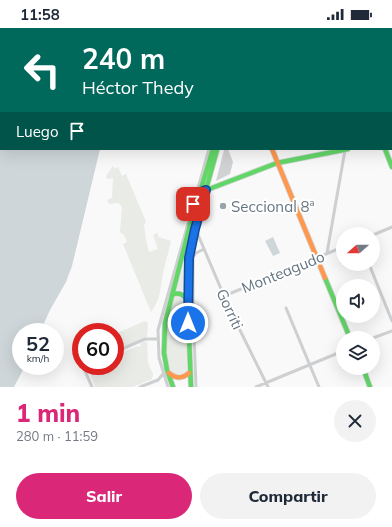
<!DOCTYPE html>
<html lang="es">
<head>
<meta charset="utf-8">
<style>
	body { margin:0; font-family:Mulish,sans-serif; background:#f2f2f3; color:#1f2937; height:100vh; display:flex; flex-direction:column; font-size:15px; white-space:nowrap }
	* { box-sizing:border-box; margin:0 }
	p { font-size:13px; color:#747a83 }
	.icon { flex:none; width:22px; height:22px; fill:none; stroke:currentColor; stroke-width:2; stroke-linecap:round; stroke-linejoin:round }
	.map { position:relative; height:359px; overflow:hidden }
	.details { display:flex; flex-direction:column; background:#fff; flex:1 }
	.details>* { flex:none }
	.top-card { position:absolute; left:0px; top:0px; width:392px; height:122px; box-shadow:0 4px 16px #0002; background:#00695c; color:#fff; overflow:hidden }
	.needle { width:26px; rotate:249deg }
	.buttons { position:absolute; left:336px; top:199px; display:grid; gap:8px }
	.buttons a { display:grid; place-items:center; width:44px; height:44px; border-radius:50%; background:#fff; box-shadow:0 4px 16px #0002; font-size:20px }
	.speed { position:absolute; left:12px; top:295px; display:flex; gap:8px; font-size:20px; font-weight:700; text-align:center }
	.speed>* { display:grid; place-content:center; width:52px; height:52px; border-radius:50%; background:#fff; box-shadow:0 4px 16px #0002; line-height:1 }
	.speed small { font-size:10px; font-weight:400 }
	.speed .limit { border:6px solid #d22; background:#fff; color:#111 }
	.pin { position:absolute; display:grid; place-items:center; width:34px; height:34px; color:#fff; margin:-17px; border-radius:8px; box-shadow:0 2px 6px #0006 }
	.me { position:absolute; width:44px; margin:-22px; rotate:0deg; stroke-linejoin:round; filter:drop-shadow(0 0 3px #0008) }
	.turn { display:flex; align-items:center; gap:14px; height:84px; padding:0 16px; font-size:18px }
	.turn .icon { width:52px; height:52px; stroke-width:2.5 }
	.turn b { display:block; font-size:28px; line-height:34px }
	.then { display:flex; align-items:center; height:38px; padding:0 16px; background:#0003; gap:8px; font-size:15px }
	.round { display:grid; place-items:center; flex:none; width:42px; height:42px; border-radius:21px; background:#f2f2f3 }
	.summary { display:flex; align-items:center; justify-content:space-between; height:68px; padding:0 16px }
	h1 { font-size:24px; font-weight:800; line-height:30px; color:#db2777 }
	.action { display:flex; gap:8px; margin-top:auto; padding:8px 16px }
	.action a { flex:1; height:46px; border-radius:24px; background:#db2777; color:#fff; font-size:16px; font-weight:800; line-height:46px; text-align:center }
	.action a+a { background:#f2f2f3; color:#1f2937 }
	.status { display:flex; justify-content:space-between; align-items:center; height:28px; padding:0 20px; background:#fff; direction:ltr }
	.status svg { height:11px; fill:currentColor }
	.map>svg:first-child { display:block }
</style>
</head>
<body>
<div class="status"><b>11:58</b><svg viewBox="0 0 49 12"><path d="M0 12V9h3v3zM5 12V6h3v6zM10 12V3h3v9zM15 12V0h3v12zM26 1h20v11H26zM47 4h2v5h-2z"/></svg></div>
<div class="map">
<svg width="392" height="359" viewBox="0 0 392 359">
	<rect width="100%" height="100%" fill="#f9f9f9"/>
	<path fill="#e8ebe6" d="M113,138L115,141L118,139L122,148L126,146L146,194L144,197L146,212L149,224L158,221L153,207L157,205L159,209L171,213C169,223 166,232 164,241C160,258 162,269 151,284L123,216L127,214L124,207L120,204L122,179L118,175L109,176L107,172L112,170L113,150L107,151L106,148Z
		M186,230V261L180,263L176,260Z
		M177,267L182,268L185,272L186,276L187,343L186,345L180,348L172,345C159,326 167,288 174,268Z
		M145,293L148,295L147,309L115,322V306Z
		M147,313L148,335L153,346L152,351L133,359H95L89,343L91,338H115V327L138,318L140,319L141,315Z"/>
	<path fill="#ced6d9" d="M0,0H151L1,1V121H100L72,238L66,254L50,282L40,304H21V338H25L14,359H0Z
		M273,209L280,225L273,228L265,213Z"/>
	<path fill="#d0d2d3" d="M228,121L233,134L230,146L216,153L224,122Z"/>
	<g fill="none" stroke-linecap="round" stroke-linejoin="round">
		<defs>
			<path id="fast" d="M233,0V1
				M333,0L334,1
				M391,32L392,29
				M385,121L392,139
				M204,163L277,135L348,121
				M325,250L350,310
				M172,267C179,263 183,267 188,272
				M363,340L370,359
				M173,359L167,342L164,325L165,295L190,197L213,121
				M191,359L188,281L189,230L195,201L217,122"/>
			<path id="slow" d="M272,121L325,250
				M169,345C176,351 182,351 189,345"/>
			<path id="jam" d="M221,0V1
				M224,0V1"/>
		</defs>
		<use href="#fast" stroke="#d5d6d7" stroke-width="6"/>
		<use href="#slow" stroke="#d5d6d7" stroke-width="6"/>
		<use href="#jam" stroke="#d5d6d7" stroke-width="6"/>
		<path stroke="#cecfd0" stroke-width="3" d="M303,0L304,1
			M380,0V1
			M218,1V0
			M282,1V0
			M391,21L392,22
			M391,114H392
			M196,202L230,282L268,359
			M373,207L392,199
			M327,225L345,122
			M369,236L392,293
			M224,268L343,219
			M286,280L319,359
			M373,310L392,303
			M76,322L81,333
			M115,324L145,311H158
			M83,338L92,359
			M140,359L158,352L163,346
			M168,359L159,330L158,302L209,121
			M196,359L193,281V229L196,225L204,221
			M256,359L343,323"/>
		<use href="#fast" stroke="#63d668" stroke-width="4.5"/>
		<use href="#slow" stroke="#ff974d" stroke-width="4.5"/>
		<use href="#jam" stroke="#b3261e" stroke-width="4.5"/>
	</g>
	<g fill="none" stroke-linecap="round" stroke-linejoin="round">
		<defs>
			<path id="route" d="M188,295L189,230L195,201L206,162L196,166L193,176"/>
		</defs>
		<use href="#route" stroke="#114b97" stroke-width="10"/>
		<use href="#route" stroke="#1a73e8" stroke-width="7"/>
	</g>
	<circle fill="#99a4ac" stroke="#fff" stroke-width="1.5" cx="223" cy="178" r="4"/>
	<g text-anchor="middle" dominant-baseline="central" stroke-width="4" stroke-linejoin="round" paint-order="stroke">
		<g font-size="15" fill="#657683" stroke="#fff" text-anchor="start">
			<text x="231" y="178">Seccional 8ª</text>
		</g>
		<g font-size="15" fill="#657683" stroke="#fff">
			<text transform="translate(283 244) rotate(-22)">Monteagudo</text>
			<text transform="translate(230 281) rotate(65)">Gorriti</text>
		</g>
	</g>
</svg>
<div class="buttons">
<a><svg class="needle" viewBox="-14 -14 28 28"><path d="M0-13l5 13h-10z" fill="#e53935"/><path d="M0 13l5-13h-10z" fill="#747a83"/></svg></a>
<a><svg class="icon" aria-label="sound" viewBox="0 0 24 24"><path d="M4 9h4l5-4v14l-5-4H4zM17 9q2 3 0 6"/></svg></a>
<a><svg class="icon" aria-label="layers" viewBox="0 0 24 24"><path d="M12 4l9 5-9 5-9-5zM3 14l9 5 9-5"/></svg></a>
</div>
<div class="speed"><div>52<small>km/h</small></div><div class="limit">60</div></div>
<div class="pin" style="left:193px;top:176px;background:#d93025"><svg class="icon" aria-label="arrive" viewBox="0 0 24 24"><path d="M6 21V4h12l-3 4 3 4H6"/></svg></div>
<svg class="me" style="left:188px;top:295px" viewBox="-20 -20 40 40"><circle r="17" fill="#1a73e8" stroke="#fff" stroke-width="3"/><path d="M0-11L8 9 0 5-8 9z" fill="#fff"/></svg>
<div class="top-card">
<div class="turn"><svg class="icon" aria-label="left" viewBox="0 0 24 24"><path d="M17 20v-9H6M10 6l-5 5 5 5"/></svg><div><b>240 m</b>Héctor Thedy</div></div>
<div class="then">Luego<svg class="icon" aria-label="arrive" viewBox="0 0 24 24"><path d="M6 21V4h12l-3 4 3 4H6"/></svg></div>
</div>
</div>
<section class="details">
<div class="summary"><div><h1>1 min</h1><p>280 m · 11:59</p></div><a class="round"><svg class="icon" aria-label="close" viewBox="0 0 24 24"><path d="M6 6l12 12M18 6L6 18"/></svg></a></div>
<div class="action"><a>Salir</a><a>Compartir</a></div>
</section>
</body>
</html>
